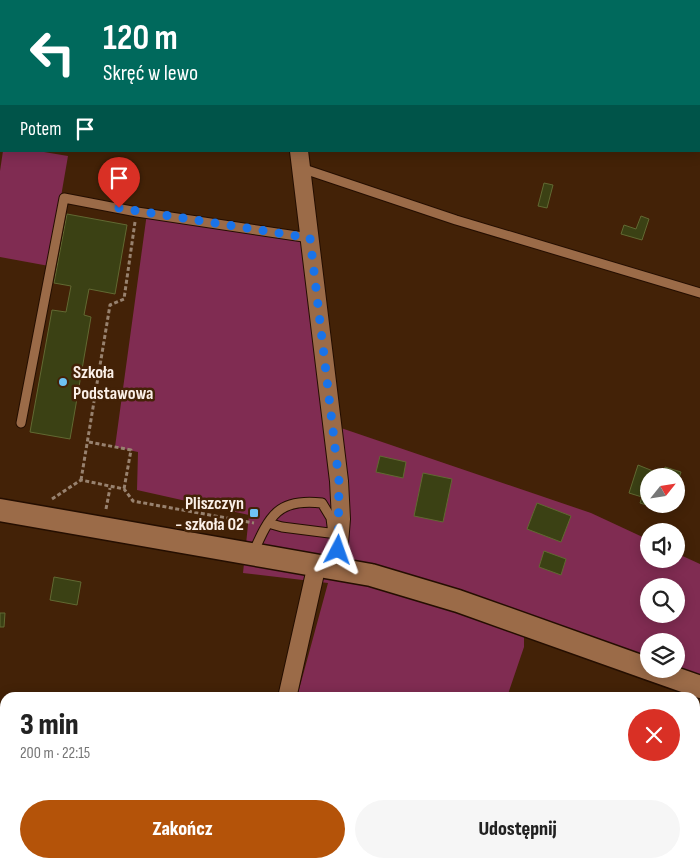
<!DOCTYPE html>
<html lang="pl">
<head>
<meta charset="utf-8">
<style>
	body { margin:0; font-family:"Sofia Sans Condensed",sans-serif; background:#f6f6f6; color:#222; height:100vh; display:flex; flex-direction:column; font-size:19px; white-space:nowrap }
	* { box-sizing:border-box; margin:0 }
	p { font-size:16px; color:#767676 }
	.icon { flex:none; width:28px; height:28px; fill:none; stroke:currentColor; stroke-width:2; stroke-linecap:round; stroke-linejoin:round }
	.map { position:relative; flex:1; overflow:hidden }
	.details { position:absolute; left:0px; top:692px; width:700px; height:176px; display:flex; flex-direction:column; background:#fff; border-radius:15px 15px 0 0; box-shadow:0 2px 12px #0003 }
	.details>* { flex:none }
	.banner { position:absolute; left:0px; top:0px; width:700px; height:152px; box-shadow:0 2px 12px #0003; background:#00695c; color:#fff; overflow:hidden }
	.needle { width:32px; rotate:60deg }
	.tools { position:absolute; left:640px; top:468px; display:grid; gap:10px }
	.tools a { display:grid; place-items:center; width:45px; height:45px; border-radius:50%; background:#fff; box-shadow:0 2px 12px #0003; font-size:25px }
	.pin { position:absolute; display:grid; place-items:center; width:42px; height:42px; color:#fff; margin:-51px -21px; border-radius:50% 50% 50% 0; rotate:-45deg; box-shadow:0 0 5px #0007 }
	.pin .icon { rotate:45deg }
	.me { position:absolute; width:55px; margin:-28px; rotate:4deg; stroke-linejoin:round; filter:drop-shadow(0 0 4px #0008) }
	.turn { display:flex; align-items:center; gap:18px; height:105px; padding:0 20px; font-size:22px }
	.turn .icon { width:65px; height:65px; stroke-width:2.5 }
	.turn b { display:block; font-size:35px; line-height:42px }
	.then { display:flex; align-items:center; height:48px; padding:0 20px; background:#0003; gap:10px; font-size:19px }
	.round { display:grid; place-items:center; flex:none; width:52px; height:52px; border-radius:26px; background:#f6f6f6 }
	.headline { display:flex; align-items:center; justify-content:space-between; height:85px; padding:0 20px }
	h1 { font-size:30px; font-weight:800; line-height:38px }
	.button { display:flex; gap:10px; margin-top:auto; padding:10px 20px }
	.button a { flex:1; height:58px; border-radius:30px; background:#b45309; color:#fff; font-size:20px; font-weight:800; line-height:58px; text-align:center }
	.button a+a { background:#f6f6f6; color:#222 }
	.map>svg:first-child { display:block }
</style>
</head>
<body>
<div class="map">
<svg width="700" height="868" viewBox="0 0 700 868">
	<rect width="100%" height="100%" fill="#432207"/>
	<path fill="#802c52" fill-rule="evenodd" d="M3,151H38L68,156L49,266L0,257V171Z
		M147,213L317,238L341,428L591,513L649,540V559H676V553L700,564V696L524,634V647L507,697H297L328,583L243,573L249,515L137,490L138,452L115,447ZM649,586H676V614H649ZM649,641H676V669H649Z
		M5,751V864H226V868H0V757Z
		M485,864H614L627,868H484Z"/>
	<path fill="#3b4114" stroke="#616932" d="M544,183L553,185L547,208L538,206Z
		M67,214L127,225L115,294L89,289L84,315L91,317L70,439L30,432L52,310L66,312L71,286L54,283Z
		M641,216L649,219L642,240L621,234L624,225L636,229Z
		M380,456L406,462L403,478L376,472Z
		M638,465L663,475L665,467L681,472L676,488V476H649V504H671L669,512L640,503L642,497L629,493Z
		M423,473L452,479L443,522L414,516Z
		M537,503L571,516L561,542L527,529Z
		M544,551L566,559L561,575L539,567Z
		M54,577L81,582L77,605L50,600Z
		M0,613H5L4,627H0Z"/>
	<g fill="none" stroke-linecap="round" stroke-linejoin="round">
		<defs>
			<path id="service" d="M301,168L456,220L700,293
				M21,423L64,198L137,212L310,238
				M268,523L282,527L337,534
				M253,553C270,515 278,498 322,503L331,518L333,534
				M0,746L5,743"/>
			<path id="minor" d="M311,1L312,0
				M299,151L339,481L341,519L337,567
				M287,698L317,564
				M240,868L241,864"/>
			<path id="tertiary" d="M0,510L371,575L458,601L649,669
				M649,669L700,687"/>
		</defs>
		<use href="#service" stroke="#240e00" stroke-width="11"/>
		<use href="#minor" stroke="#240e00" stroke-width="20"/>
		<use href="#tertiary" stroke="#240e00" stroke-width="25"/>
		<path stroke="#98826f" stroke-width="3" stroke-dasharray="4 2.5" stroke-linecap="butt" d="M89,442L131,450L124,489
			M81,480L110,305L124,299L135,222
			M52,499L81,480L124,489L133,501L254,523
			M106,509L110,488
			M57,868V864
			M80,868V866
			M136,868L139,864"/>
		<use href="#service" stroke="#9b6b48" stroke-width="9"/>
		<use href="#minor" stroke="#9b6b48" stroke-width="18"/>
		<use href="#tertiary" stroke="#9b6b48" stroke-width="22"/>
	</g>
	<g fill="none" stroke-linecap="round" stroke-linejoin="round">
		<path stroke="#1a73e8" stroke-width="9" stroke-dasharray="0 16.2" d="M119,208L310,238L339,481L338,550"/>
	</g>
	<g fill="#6ec2f3" stroke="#432207" stroke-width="2">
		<circle cx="63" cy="382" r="5"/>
		<rect x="249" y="508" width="10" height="10" rx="2.5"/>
	</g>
	<g text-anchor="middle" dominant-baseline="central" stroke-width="5" stroke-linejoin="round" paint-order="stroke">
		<g font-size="18" font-weight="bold" fill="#fbf0e8" stroke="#432207" text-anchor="start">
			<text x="73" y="372">Szkoła<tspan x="73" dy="21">Podstawowa</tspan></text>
			<text x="244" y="503" text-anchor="end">Pliszczyn<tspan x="244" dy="21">- szkoła 02</tspan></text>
		</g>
	</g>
</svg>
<div class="tools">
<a><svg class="needle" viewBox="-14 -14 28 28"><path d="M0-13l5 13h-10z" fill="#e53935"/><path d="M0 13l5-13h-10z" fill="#767676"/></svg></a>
<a><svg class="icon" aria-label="sound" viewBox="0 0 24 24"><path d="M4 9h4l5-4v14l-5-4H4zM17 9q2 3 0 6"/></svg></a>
<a><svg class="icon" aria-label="search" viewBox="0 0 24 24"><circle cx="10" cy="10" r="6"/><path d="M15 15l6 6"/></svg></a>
<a><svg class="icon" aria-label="layers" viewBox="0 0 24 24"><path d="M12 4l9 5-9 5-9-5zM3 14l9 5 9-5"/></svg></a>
</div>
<div class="pin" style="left:119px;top:208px;background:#d93025"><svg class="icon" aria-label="arrive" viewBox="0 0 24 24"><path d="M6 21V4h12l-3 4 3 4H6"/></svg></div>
<svg class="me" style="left:338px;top:550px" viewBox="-20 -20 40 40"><path d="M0-17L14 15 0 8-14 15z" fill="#1a73e8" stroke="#fff" stroke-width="4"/></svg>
<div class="banner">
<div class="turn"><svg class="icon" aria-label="left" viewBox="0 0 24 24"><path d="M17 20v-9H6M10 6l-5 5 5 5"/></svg><div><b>120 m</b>Skręć w lewo</div></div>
<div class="then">Potem<svg class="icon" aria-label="arrive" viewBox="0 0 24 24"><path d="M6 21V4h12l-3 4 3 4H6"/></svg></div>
</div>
<section class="details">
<div class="headline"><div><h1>3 min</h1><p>200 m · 22:15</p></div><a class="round" style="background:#d93025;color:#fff"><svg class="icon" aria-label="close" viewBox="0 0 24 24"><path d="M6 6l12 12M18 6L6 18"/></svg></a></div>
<div class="button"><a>Zakończ</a><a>Udostępnij</a></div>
</section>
</div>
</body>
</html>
